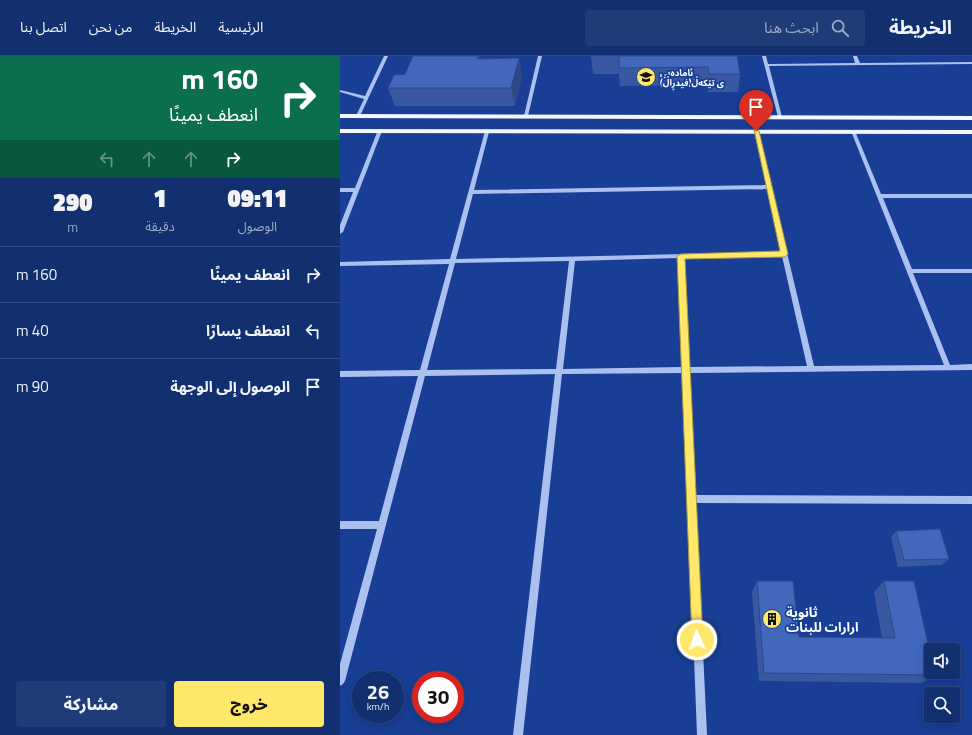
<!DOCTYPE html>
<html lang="ar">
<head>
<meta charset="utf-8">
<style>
	body { margin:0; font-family:"Titillium Web","Noto Sans Arabic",sans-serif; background:#1f3b78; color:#f1f3f6; direction:rtl; height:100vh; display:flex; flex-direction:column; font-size:15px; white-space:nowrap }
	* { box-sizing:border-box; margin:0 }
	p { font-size:13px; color:#9ca9c3 }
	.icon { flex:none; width:22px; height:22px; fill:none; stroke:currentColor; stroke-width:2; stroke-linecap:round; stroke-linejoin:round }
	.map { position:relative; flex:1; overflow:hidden; direction:ltr }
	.drawer { display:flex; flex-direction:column; background:#122f70; width:340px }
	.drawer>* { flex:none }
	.banner { background:#0b6e4f; color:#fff; overflow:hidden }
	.controls { position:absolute; left:584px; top:587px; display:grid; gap:8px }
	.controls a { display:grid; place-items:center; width:36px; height:36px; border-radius:4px; background:#122f70; box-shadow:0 2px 10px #0003,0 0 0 1px #314a83; font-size:20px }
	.speed { position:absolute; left:12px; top:615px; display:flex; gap:8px; font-size:20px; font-weight:700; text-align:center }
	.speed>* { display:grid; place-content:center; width:52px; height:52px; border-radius:50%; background:#122f70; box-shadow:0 2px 10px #0003,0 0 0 1px #314a83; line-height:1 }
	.speed small { font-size:10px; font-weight:400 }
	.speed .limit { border:6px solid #d22; background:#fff; color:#111 }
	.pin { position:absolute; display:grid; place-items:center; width:34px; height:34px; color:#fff; margin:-41px -17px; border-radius:50% 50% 50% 0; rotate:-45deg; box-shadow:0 0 4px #0007 }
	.pin .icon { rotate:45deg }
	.me { position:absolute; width:44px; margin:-22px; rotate:357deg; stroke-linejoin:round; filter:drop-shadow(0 0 3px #0008) }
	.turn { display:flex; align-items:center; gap:14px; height:84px; padding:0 16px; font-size:18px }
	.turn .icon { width:52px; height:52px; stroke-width:2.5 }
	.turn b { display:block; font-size:28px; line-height:34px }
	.lanes { display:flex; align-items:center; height:38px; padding:0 16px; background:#0003; justify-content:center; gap:20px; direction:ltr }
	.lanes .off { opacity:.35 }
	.eta { display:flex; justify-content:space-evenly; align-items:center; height:68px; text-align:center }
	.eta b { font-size:24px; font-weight:800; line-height:28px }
	.action { display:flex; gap:8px; margin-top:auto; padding:8px 16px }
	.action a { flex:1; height:46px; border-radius:4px; background:#ffe76a; color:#111; font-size:16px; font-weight:800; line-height:46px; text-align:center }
	.action a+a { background:#1f3b78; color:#f1f3f6 }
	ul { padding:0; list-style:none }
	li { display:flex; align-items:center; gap:12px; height:56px; padding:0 16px; border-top:1px solid #314a83 }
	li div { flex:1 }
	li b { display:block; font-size:15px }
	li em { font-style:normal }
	header { display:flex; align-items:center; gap:24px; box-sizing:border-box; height:56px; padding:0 20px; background:#122f70; border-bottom:1px solid #314a83 }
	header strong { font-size:19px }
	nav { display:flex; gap:22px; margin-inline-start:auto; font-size:14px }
	.search { width:280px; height:36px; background:#1f3b78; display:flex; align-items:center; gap:10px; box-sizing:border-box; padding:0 14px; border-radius:4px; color:#9ca9c3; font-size:15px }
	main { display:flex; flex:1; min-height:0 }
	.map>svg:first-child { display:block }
</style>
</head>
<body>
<header>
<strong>الخريطة</strong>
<div class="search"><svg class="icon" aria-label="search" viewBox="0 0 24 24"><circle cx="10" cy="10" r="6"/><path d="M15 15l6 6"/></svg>ابحث هنا</div>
<nav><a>الرئيسية</a><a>الخريطة</a><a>من نحن</a><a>اتصل بنا</a></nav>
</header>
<main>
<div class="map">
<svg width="632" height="679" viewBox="0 0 632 679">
	<rect width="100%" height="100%" fill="#183f95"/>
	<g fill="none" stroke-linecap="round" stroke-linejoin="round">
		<path fill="#aac1f0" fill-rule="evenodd" d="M44,0H48L20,60L16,61V60L24,43L0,36V34L25,40Z
			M198,0H202L188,60L186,61L184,60Z
			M422,0H426L428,8L515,7L513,0H517L520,7L632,6V8L429,10L442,61L440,62L438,61Z
			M38,74L42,75L3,176L0,178V169L13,136H0V132H15Z
			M414,74L418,75L474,310L604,309L511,75V74L515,75L541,138H632V142H543L572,213H632V217H573L610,309L632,308V314L350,317L355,439L632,440V448L356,447L367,679H357L343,317L222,318L183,679H173L215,318L85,320L5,625L3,628L0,630V608L37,473H0V465H39L78,320L0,321V315L80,314L109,208L0,210V206L110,203L145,75L149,76L134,134L426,129L414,75ZM427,133L441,196L116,203L133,138ZM442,200L467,310L349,311L344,202ZM338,202L342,311L223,313L235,205ZM229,205L216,313L87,314L115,207Z"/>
		<path fill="#f4f6ff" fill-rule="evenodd" d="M0,58L632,60V64L0,62Z
			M0,73L632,74V78L0,77Z"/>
	</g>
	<path fill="#3859a2" d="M139,0V3L179,2L182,20L175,50H55L48,32L65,18Z
		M251,0H397L400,18L398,36H368L367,29L280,30L279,18H253Z
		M556,475L609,503L602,509L558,511L551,481Z
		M417,525L459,581L542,582L534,536L544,525L595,619L582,627L419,625L412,536Z"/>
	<path fill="#2e4984" d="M179,2L182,20L175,50L171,32Z"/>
	<path fill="#4168bc" stroke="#2e4984" d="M73,0H137V3L179,2L171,32H48L54,19L65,18Z
		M279,0H397L400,18H369L368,11L279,12Z
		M600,473L609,503L564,504L556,475Z
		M417,525H453L459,581L555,582L544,525H574L591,601V616H594L595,619L424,617Z"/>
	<path fill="#ffe76a" stroke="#a69645" d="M414,73L419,75L448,198L445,201L345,203L363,584L361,589L357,590L353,589L352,584L337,200L341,198L440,195Z"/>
	<defs>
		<symbol id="school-disc" viewBox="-11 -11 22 22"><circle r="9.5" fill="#ffe76a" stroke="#183f95"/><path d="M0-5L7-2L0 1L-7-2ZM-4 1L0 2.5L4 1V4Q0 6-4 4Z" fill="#111"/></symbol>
		<symbol id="building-disc" viewBox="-11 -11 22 22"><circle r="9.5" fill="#ffe76a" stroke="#183f95"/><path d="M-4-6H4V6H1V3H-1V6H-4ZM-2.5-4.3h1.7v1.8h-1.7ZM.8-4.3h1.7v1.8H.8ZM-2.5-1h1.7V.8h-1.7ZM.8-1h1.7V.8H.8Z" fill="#111"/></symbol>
	</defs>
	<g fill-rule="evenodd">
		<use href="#school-disc" x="295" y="10" width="22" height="22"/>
		<use href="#building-disc" x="421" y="552" width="22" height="22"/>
	</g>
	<g text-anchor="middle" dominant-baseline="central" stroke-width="3.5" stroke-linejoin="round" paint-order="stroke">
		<g font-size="9" font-weight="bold" fill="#fff" stroke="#183f95" text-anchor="start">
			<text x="320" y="16">ئامادەیی<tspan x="320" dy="10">(فیدڕاڵ)ی تێکەڵ</tspan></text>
		</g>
		<g font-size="13" font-weight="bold" fill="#fff" stroke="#183f95" text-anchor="start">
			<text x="446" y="556">ثانوية<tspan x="446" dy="15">ارارات للبنات</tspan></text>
		</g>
	</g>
</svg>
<div class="controls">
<a><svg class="icon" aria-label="sound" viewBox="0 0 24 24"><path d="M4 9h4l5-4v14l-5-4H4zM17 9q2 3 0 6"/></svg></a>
<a><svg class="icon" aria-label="search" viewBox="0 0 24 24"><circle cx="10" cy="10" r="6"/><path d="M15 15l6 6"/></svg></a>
</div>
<div class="speed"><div>26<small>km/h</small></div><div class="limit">30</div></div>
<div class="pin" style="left:416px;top:75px;background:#d93025"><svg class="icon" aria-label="arrive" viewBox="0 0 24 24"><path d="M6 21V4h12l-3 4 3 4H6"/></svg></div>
<svg class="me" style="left:357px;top:584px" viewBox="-20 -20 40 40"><circle r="17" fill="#ffe76a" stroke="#fff" stroke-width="3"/><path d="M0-11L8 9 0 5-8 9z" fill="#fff"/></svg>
</div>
<section class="drawer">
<div class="banner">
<div class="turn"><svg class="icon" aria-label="right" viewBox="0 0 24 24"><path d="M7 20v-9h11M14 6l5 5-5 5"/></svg><div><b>160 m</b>انعطف يمينًا</div></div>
<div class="lanes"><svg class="icon off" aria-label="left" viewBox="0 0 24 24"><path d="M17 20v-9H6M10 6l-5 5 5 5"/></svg><svg class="icon off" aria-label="ahead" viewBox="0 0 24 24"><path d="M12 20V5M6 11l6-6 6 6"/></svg><svg class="icon off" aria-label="ahead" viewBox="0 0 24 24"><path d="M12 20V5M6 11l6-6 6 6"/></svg><svg class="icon" aria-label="right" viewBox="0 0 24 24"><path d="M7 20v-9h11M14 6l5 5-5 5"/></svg></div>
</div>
<div class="eta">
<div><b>09:11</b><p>الوصول</p></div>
<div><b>1</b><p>دقيقة</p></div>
<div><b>290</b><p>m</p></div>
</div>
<ul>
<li><svg class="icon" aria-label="right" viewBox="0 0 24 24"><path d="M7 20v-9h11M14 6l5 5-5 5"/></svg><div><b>انعطف يمينًا</b></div><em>160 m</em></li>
<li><svg class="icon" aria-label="left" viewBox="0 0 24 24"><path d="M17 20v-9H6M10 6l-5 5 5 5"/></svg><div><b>انعطف يسارًا</b></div><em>40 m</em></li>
<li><svg class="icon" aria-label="arrive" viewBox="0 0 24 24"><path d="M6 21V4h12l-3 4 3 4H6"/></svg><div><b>الوصول إلى الوجهة</b></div><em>90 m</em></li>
</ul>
<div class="action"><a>خروج</a><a>مشاركة</a></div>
</section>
</main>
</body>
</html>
